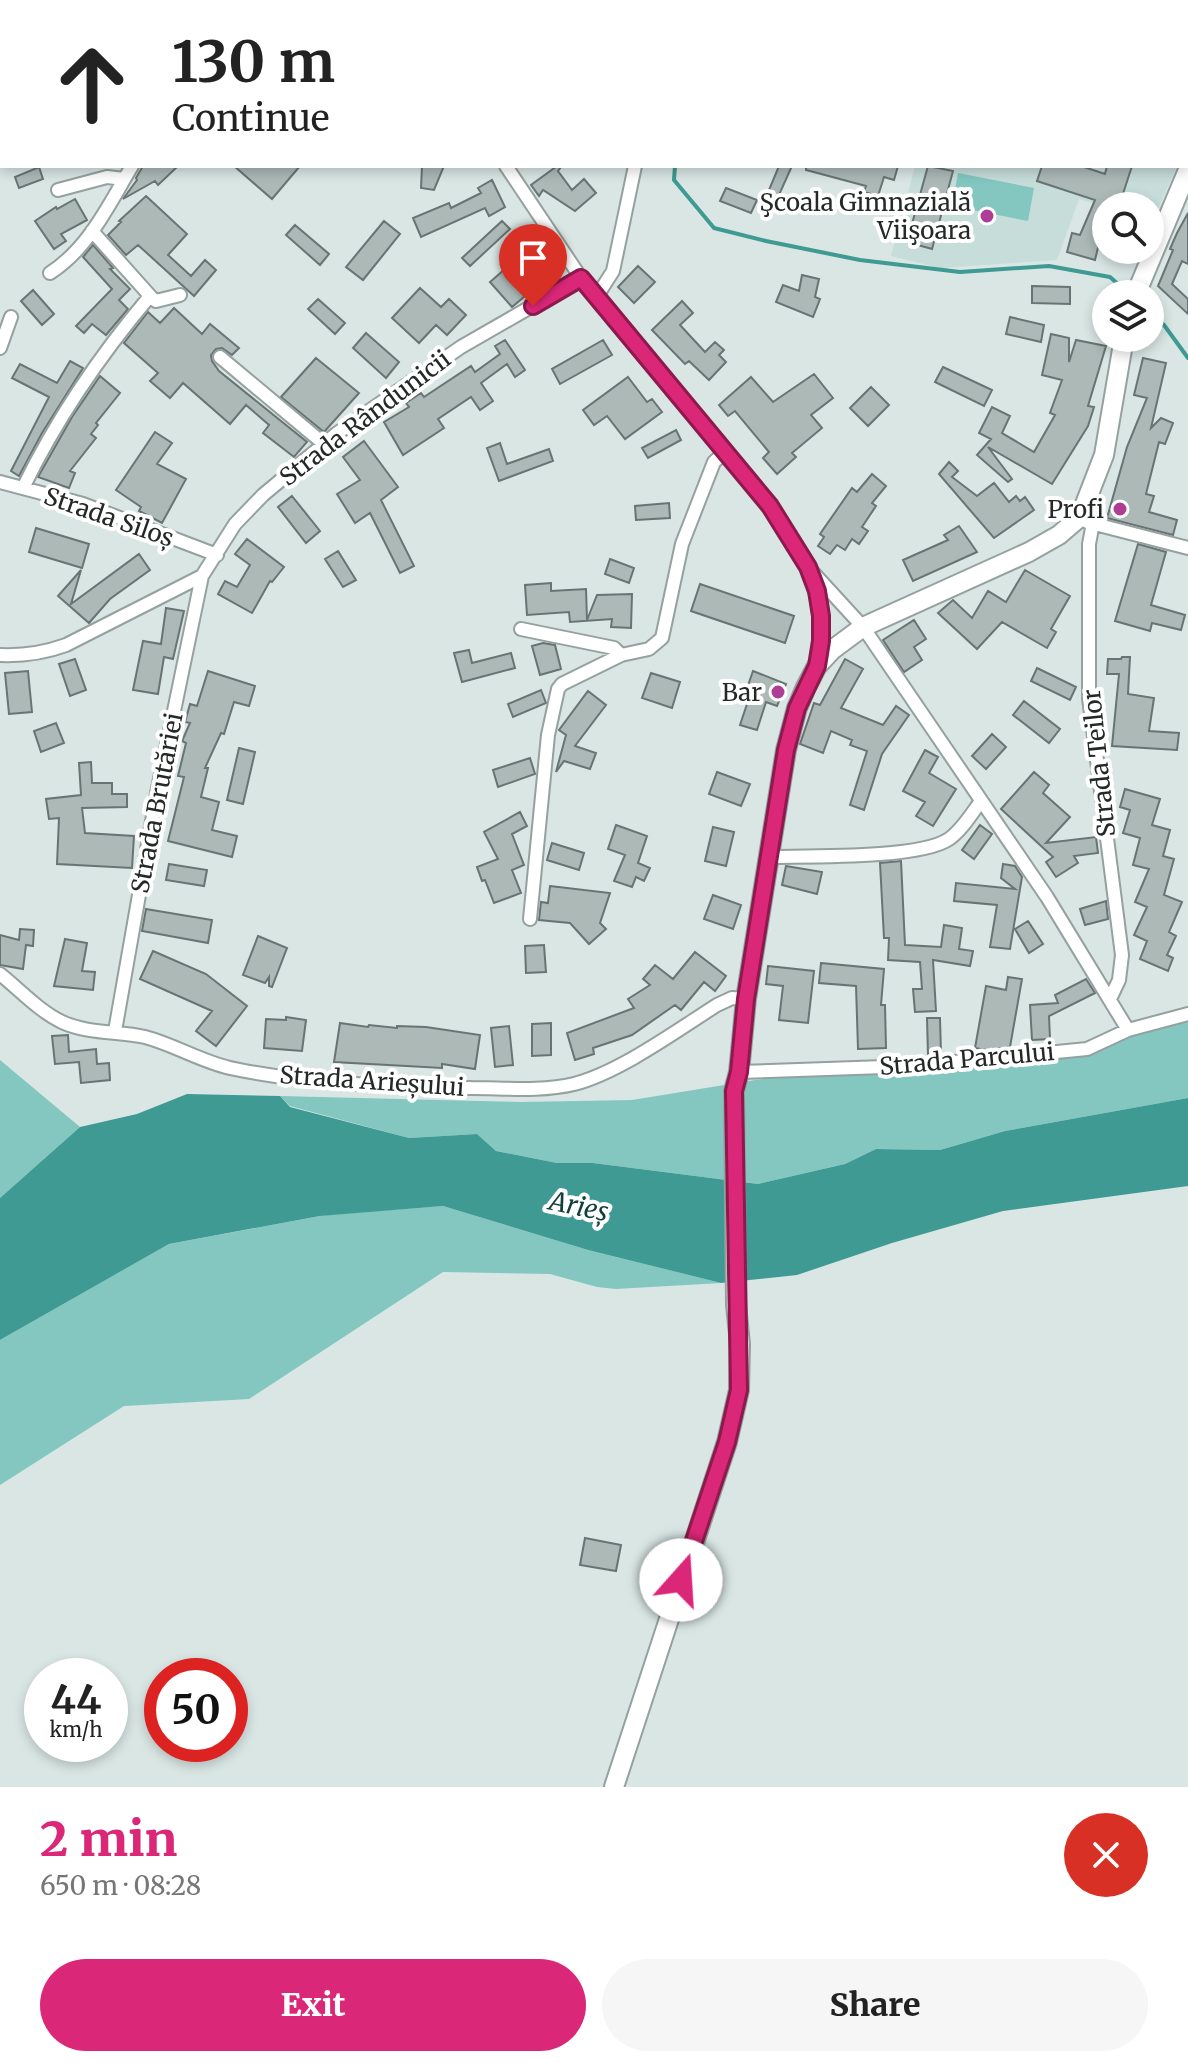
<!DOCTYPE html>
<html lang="en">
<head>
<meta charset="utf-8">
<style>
	body { margin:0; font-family:Merriweather,serif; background:#f6f6f6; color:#222; height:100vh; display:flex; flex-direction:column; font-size:30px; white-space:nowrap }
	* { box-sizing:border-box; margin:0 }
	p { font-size:26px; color:#767676 }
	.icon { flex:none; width:44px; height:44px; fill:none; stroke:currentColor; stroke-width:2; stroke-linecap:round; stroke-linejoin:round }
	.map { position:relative; height:1787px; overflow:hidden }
	.drawer { display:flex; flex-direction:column; background:#fff; flex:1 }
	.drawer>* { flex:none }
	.banner { position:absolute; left:0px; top:0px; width:1188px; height:168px; box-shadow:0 4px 12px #0003; background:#fff; color:#222; overflow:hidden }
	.buttons { position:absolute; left:1092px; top:192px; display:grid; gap:16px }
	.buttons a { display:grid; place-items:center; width:72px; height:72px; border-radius:50%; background:#fff; box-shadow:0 4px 12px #0003; font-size:40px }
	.speed { position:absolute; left:24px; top:1658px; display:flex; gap:16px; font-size:40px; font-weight:700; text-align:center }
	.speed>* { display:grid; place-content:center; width:104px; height:104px; border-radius:50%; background:#fff; box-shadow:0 4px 12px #0003; line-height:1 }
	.speed small { font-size:20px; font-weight:400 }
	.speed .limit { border:12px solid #d22; background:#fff; color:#111 }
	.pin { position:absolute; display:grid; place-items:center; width:68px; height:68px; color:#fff; margin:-82px -34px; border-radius:50% 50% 50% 0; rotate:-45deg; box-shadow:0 0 8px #0007 }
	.pin .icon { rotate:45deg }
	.me { position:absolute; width:88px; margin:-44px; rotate:19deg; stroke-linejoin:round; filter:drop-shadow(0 0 6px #0008) }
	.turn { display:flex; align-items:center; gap:28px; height:168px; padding:0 40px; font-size:36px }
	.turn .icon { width:104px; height:104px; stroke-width:2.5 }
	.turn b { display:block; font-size:56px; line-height:68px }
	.round { display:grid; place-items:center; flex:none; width:84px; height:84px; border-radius:42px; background:#f6f6f6 }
	.summary { display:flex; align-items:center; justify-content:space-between; height:136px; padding:0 40px }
	h1 { font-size:48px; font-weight:800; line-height:60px; color:#db2777 }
	.button { display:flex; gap:16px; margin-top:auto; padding:16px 40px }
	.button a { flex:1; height:92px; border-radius:48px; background:#db2777; color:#fff; font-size:32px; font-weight:800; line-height:92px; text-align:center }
	.button a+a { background:#f6f6f6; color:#222 }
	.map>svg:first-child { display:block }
</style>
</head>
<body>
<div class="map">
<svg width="1188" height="1787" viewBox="0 0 1188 1787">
	<rect width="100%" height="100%" fill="#d9e6e4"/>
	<path fill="#c6ddda" d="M915,166H1177L1151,224L1150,206L1106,207L1079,199L1057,260L940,268L891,256Z"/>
	<path fill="#83c7c0" d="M958,173L1034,188L1028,221L952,206Z
		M1188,1013V1098L1005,1131L940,1150L876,1149L845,1164L758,1184L593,1163H557L496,1151L477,1134L409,1138L290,1106L280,1096L521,1102L632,1100L755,1080L1081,1047Z
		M0,1060L80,1127L0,1198Z
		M443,1206L588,1250L721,1283L616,1289L597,1287L550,1274L443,1272L249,1399L124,1406L0,1485V1340L169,1244L326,1215Z"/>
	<path fill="#3e9a93" d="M187,1094L280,1096L290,1107L409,1138L477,1134L496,1151L557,1163H593L758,1184L845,1164L876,1149L940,1150L1005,1131L1188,1098V1186L1003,1211L892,1243L797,1275L721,1283L588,1250L443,1206L320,1216L169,1244L0,1340V1198L80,1127L137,1114Z"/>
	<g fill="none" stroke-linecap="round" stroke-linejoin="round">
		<path stroke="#3e9a93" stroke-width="4" d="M705,2L706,0
			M675,166L674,180L714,228L766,241L860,260L960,272L1049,266L1110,277L1129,294
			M1150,313L1164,325L1188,358"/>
	</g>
	<path fill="#acb9b7" stroke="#687473" stroke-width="2" d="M143,166H178L158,185L155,181L123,199L137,180L136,178Z
		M234,166H300L272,199Z
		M422,166H444L434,190L421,188Z
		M557,166L561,167L558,171L572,190L584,179L596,193L575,211L543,190L539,196L531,185Z
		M779,166H792L774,206L764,202Z
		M806,166H898L894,180L884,177L878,196L864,192L866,186L806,170Z
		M928,166L953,171L932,249L907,242Z
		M1042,166H1081L1105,174L1107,166H1132L1119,206H1106V233L1102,231L1095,260L1067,252L1072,233L1080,235L1095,200L1037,181Z
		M39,167L43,179L19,188L15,177Z
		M492,180L505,207L489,216L485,208L421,237L413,218L449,203L451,208L481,193L478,188Z
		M726,188L757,200L751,213L720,201Z
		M146,196L187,234L168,255L191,276L205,260L216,270L194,296L138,245L126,255L108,235L121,222L119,221Z
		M75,199L87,220L61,234L66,241L54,249L35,221L56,207L57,209Z
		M1188,213V264L1182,261L1172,284L1188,299V314L1158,286L1173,250L1170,249L1177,233Z
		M384,221L400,234L363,280L346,267Z
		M502,221L510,229L470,266L462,258Z
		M295,225L329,254L320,265L286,235Z
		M93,245L113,268L110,269L130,289L119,300L128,309L106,335L92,324L84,333L76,326L112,289L83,257Z
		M528,249L550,275L512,307L490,282Z
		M638,266L655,282L634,303L618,287Z
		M802,275L819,279L815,297L820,299L813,317L776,302L783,285L799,291Z
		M1032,286L1070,287V304L1032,303Z
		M420,288L441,307L449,299L466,315L447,335L436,325L419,343L392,318Z
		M33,290L54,314L42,325L21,301Z
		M318,299L345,323L335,334L308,309Z
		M682,301L693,313L680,325L705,352L715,342L724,350L719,355L726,362L709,380L689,361L685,364L652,330Z
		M174,308L202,334L210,324L239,348L232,355L222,348L216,349L211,355L212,361L219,371L307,442L294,457L263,433L269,425L246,405L230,424L183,383L170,398L150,381L158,373L124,343L148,312L160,323Z
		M1010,317L1044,325L1041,342L1006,334Z
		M366,333L399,362L386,378L353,348Z
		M1051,334L1069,338V362L1076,340L1106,346L1088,406L1094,407L1088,426L1052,484L988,447L1012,479L1008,482L977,455L991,439L979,433L992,407L1010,416L1002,433L1034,452L1055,415L1050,413L1062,380L1042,375Z
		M505,340L525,370L515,377L507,364L481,383L493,401L480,410L471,397L438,419L444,428L403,455L384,422L409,407L406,403L421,393L424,397L471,366L475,372L500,354L495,346Z
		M603,340L612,355L560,384L552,369Z
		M316,358L359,393L324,432L281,397Z
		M1143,358L1166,363L1151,428L1161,418L1173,423L1165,444L1159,442L1146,494L1154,496L1149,512L1177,520L1173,535L1107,518L1127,447L1147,398L1134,395Z
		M70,361L83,368L42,433L19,476L11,471L49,397L12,378L20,364L57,383Z
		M943,367L992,390L984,406L935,382Z
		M814,374L833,398L811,415L822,428L792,453L796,457L777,474L763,458L769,452L735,411L728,416L719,405L751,377L773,402Z
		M100,376L120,393L96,423L98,425L91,434L96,438L70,471L75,473L69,488L38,477L72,417Z
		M628,377L647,402L652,399L662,412L625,439L607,416L594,425L583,410Z
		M871,387L889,405L868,426L850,408Z
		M676,430L681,440L648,458L642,448Z
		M155,432L172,443L157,464L186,479L162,523L139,511L141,507L116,490Z
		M364,441L398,487L381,500L414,566L400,573L370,513L355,523L337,494L360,480L343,457Z
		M500,443L507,464L549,449L553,461L499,481L487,448Z
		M949,462L958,471L952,477L977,496L994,483L1009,502L1016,496L1020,501L1025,497L1034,510L994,538L939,474Z
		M872,474L886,486L872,503L876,506L862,527L868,531L859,544L852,539L845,550L837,545L830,554L818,546L824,537L820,534L852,488L857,492Z
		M292,496L320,531L306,543L278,507Z
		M669,503L670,518L636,520L635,506Z
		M959,526L977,552L913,581L903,560L948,540L944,535Z
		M36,528L89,544L82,568L29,552Z
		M247,539L284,567L272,582L270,581L252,613L218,594L225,581L237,587L250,565L235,554Z
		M1138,544L1166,552L1151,605L1185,615L1181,630L1152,623L1150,631L1115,621Z
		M338,551L356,580L343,587L325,559Z
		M139,554L150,570L110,599L89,623L58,596L81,570L71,604Z
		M610,559L634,568L629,583L605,574Z
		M1025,570L1070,596L1051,629L1056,632L1047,648L1002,622L977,649L938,613L953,600L972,618L988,591L1006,602Z
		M551,583V591L586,589L587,620L597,595L632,594L631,628L611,627L612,619L570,622L569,612L527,615L525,585Z
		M700,584L794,616L785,643L691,611Z
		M166,608L184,611L173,659L164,657L158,694L133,690L143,641L161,644Z
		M914,620L926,639L914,647L922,660L904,672L883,640Z
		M543,643L555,645L561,669L540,675L532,646Z
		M469,650L472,663L511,653L515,668L462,682L454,653Z
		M1122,657H1130L1128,694L1154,698L1149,731L1179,733L1177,750L1112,746L1119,674H1107L1108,659H1121Z
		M75,659L86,690L70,696L59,664Z
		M845,659L863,669L841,708L883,725L896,706L909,715L882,754L864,810L850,805L867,751L850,745L852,740L831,731L823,753L800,744L814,703L820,705Z
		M1037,668L1076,687L1070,700L1031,681Z
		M28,671L32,712L9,714L5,673Z
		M208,671L255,686L249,706L234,702L224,734L221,733L205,768H208L201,797L219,802L212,830L237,836L232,857L168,841L184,777L178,776L186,743L182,741L190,723L185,722L190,704L197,706Z
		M753,671L786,684L777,706L766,702L757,730L740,725L750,695L745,694Z
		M651,673L680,682L672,708L642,698Z
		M541,690L546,703L513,717L508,704Z
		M588,691L606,705L575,746L596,753L590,769L564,761L556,772L566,735L559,730Z
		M1024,701L1060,729L1049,743L1013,715Z
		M56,723L64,743L41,752L34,731Z
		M992,734L1006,747L986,769L972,756Z
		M239,748L255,752L243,804L227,800Z
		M925,750L938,757L929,773L956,789L933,826L916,816L925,802L903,791Z
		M530,758L535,774L498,787L493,770Z
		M91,762L92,783H112V794H127V807L82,808L85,833L134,836L132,868L57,864L59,818L49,819L46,799L81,795L79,763Z
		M717,772L750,784L741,806L709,794Z
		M1034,772L1049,785L1043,793L1070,817L1046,843L1096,837L1098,853L1074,856L1078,863L1056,877L1046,862L1053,857L1001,809Z
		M1125,789L1160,799L1152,825L1170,830L1163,856L1174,859L1164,895L1182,902L1169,932L1176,936L1167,955L1173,958L1168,971L1140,959L1147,941L1134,935L1147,907L1135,902L1149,869L1133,865L1140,838L1123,833L1130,810L1120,807Z
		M520,812L527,826L512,834L524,865L512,870L521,893L494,903L485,880L482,881L477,867L498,859L484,832Z
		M616,825L647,836L638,863L650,868L644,881L636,877L632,887L614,881L625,855L608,849Z
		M980,825L992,834L974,859L962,850Z
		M713,827L734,832L726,866L705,861Z
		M552,843L584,853L579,870L547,860Z
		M901,861L905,945L941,947L944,925L962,928L959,949L973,951L970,966L933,960L936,1011L915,1012L913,989H922L920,962L888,960L889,938H884L880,863Z
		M169,864L207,870L204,886L166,880Z
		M1003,864L1015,866L1022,877L1010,949L990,947L997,905L954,901L956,883L1015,889L1001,878Z
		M786,866L822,872L817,894L782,885Z
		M550,886L610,893L600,923L606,929L589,944L570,923L539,920L541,902L548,903Z
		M713,895L741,905L733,929L704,919Z
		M1106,901L1108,919L1085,925L1080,909Z
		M146,909L212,920L208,943L142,931Z
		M1028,921L1043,944L1029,953L1015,929Z
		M20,929L34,930L33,946L26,945L23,969L0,965V935L19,940Z
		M258,936L287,948L272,987L269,986V977L265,983L243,975Z
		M65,939L87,943L82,971L95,972L93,990L54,986Z
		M544,945L546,972L526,973L525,946Z
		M153,951L206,974L247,1006L216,1046L196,1031L212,1011L140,979Z
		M695,952L726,976L715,991L704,982L681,1010L675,1005L632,1035L593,1048L594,1054L575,1060L567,1033L634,1008L628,999L650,985L643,979L655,965L673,979Z
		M821,963L884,969L881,1005H885L886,1048L858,1049L856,986L819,983Z
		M768,966L814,971L808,1023L779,1020L783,986L766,984Z
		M1008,977L1022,979L1010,1047L986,1050L975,1048L986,986L1006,990Z
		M1086,979L1095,993L1049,1016L1050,1039L1032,1040L1030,1005L1058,1003L1055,995Z
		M286,1017L306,1020L302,1051L264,1048L266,1019L286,1020Z
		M927,1018H940L941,1054L928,1055Z
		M340,1023L368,1027L369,1025L397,1028V1026L426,1027L480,1035L475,1069L442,1064V1068L334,1062Z
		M551,1023V1055L532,1056V1024Z
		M509,1026L513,1065L495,1067L491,1028Z
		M68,1035L69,1052L96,1049L97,1064L109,1063L110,1080L81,1083L79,1062L55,1064L52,1036Z
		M585,1538L621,1545L616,1571L580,1565Z"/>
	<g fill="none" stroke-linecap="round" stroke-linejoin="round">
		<defs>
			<path id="minor" d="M414,0L415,2
				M1013,0L1027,2
				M225,2V0
				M669,2V0
				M823,2L824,0
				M942,2L943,0
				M1186,40L1188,41
				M506,166L581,278L770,506L808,567L863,627L1047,897L1128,1030
				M58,190L107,177L124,179
				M92,231L152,298L156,301L180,295
				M50,273C89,248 109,204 132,166
				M597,296L613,271L635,166
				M0,348L11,317
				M220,357L324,444
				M0,482L83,504L217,555
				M23,488C56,420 101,354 150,296
				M1087,522L1188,548
				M1093,523L1089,544V698L1122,955L1119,980L1110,999
				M810,574C821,605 822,633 817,666
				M521,629L614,648L621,655
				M0,655C24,656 44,653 66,645L202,576L235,524L263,495L336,434L461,347L581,278
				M768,857C807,856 920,859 949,839C962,830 972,813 981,801
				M530,919L548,735L558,689L562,684L621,655L649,649L662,638L682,544L714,462L724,453
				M0,974C20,990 39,1011 62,1022C88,1034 117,1031 145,1037C175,1045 200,1061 230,1068C309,1085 391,1086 471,1088C505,1088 541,1092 574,1084C620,1072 676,1031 717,1005L732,998L746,999
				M115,1031L157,793L202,576
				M739,1072L913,1066L1087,1049L1128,1030L1188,1014"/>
			<path id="secondary" d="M1136,294L1188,170
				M614,1787L727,1442L739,1390L740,1344L736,1305L734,1091L739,1072L746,999L786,750L797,708L806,687L817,666L832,650L863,627L1029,552L1059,535L1080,517L1104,455L1124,338"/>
		</defs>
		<use href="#minor" stroke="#94a19f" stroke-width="16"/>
		<use href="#secondary" stroke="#94a19f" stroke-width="22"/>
		<use href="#minor" stroke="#fff" stroke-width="12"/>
		<use href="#secondary" stroke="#fff" stroke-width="18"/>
	</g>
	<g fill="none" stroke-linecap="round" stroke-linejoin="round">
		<defs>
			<path id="route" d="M533,306L581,278L770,506L808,567L817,591L821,616V641L817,666L797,708L786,750L746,999L739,1072L734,1091L739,1390L727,1442L681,1580"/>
		</defs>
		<use href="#route" stroke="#8e194d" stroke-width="20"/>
		<use href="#route" stroke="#db2777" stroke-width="14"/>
	</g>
	<g fill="#af3c95" stroke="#fff" stroke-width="3">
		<circle cx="987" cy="216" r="8"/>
		<circle cx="1120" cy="509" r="8"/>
		<circle cx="778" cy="692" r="8"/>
	</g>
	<g text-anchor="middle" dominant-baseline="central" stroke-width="8" stroke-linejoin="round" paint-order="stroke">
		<g font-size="24" fill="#242928" stroke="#fff" text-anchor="end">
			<text x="971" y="202">Şcoala Gimnazială<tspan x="971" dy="28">Viişoara</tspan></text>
			<text x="1104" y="509">Profi</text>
			<text x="762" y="692">Bar</text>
		</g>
		<g font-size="24" fill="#242928" stroke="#fff">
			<text transform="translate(365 418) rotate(-37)">Strada Rândunicii</text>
			<text transform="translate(109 517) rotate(19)">Strada Siloș</text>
			<text transform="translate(1099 763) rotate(-96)">Strada Teilor</text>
			<text transform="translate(157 803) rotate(-79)">Strada Brutăriei</text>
			<text transform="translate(967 1059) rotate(-5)">Strada Parcului</text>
			<text transform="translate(372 1081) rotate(4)">Strada Arieșului</text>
		</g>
		<g font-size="26" font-style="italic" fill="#133e3a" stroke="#fff">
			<text transform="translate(579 1206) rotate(12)">Arieș</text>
		</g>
	</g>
</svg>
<div class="buttons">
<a><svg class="icon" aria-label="search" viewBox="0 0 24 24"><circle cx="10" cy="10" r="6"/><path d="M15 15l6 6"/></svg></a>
<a><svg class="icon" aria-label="layers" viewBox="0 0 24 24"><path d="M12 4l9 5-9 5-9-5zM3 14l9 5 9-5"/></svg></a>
</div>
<div class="speed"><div>44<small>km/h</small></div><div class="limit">50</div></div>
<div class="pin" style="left:533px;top:306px;background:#d93025"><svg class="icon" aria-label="arrive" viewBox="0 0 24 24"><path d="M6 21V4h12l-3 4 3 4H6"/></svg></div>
<svg class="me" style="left:681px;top:1580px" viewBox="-20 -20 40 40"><circle r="19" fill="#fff"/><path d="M0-13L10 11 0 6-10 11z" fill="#db2777"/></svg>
<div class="banner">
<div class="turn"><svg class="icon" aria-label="ahead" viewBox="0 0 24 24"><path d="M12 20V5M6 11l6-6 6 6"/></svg><div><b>130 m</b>Continue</div></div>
</div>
</div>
<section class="drawer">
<div class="summary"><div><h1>2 min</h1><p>650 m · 08:28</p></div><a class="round" style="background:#d93025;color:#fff"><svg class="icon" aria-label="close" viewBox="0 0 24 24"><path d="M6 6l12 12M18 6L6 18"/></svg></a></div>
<div class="button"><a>Exit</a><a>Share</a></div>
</section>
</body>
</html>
